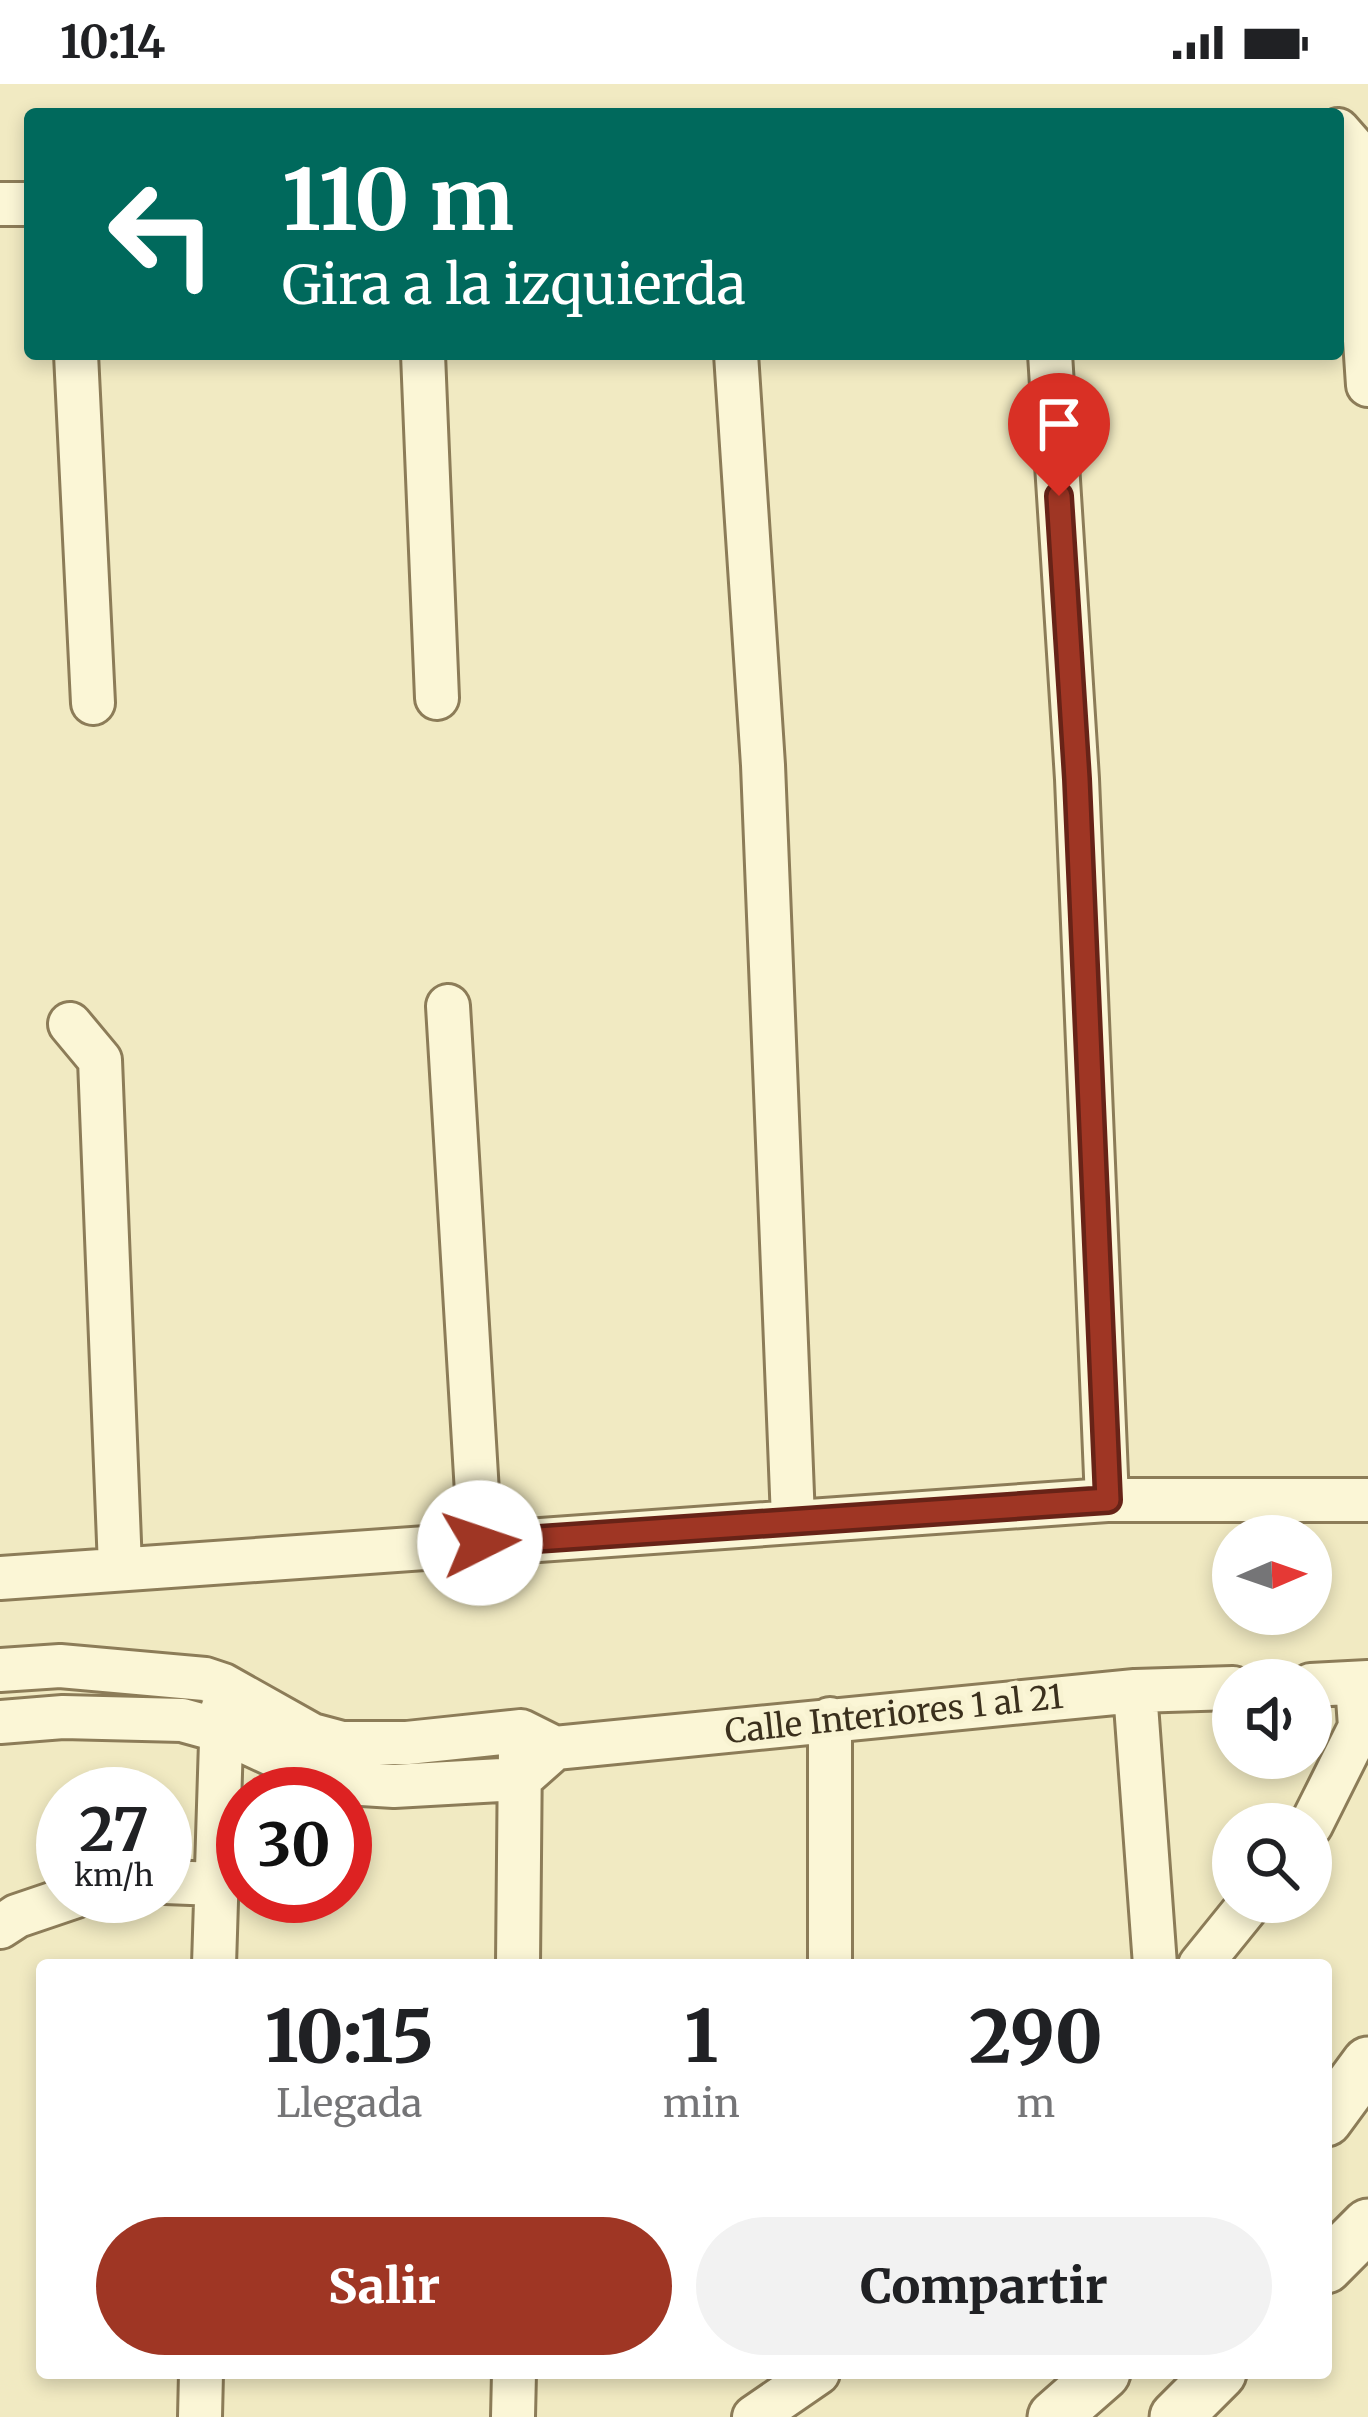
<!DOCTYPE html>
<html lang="es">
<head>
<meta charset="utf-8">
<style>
	body { margin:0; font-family:Merriweather,serif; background:#f2f2f2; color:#202124; height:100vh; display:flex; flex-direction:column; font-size:45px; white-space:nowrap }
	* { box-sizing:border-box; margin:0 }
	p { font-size:39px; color:#757577 }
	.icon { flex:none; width:66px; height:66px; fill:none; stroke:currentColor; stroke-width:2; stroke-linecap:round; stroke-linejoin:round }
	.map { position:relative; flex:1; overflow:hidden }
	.panel { position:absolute; left:36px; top:1875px; width:1296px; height:420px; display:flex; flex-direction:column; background:#fff; border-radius:12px; box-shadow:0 6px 18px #0003 }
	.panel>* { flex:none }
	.hud { position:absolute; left:24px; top:24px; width:1320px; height:252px; border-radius:12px; box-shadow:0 6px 18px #0003; background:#00695c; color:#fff; overflow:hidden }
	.needle { width:78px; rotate:88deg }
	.fabs { position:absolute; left:1212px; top:1431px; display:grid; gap:24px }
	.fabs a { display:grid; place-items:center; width:120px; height:120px; border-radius:50%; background:#fff; box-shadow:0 6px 18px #0003; font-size:60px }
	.speed { position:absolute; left:36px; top:1683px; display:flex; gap:24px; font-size:60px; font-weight:700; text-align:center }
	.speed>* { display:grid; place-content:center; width:156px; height:156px; border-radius:50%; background:#fff; box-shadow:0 6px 18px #0003; line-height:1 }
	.speed small { font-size:30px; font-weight:400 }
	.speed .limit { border:18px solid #d22; background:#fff; color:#111 }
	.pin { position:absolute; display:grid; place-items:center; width:102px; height:102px; color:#fff; margin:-123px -51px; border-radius:50% 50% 50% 0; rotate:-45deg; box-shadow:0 0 12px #0007 }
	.pin .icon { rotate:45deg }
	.me { position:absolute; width:132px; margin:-66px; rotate:86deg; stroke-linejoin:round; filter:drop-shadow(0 0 9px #0008) }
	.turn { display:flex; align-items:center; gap:42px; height:252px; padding:0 60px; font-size:54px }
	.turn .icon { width:156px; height:156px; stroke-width:2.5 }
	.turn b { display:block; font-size:84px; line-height:102px }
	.eta { display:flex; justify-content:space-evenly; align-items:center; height:204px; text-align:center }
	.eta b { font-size:72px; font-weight:800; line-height:84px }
	.primary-button { display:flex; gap:24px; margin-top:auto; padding:24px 60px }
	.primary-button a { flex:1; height:138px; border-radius:72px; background:#9f3624; color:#fff; font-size:48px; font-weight:800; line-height:138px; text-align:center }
	.primary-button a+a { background:#f2f2f2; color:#202124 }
	.status { display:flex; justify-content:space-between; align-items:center; height:84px; padding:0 60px; background:#fff; direction:ltr }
	.status svg { height:33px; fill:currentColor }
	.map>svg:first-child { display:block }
</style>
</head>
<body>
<div class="status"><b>10:14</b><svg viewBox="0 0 49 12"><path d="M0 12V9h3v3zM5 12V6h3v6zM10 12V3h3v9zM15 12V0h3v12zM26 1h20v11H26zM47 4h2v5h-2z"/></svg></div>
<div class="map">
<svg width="1368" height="2333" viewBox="0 0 1368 2333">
	<rect width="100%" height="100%" fill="#f1eac2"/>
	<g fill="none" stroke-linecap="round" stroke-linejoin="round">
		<defs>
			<path id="minor" d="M1338,46L1352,62L1368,301
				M0,120H30
				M76,270L93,619
				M423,270L437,614
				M736,270L763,681L793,1435
				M1050,270L1077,695L1107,1416
				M448,922L480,1459
				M70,940L100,976L120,1483
				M0,1494L1107,1416H1368
				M0,1586L60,1582L205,1595L223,1601L312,1651L342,1659H407L521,1647L555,1664L1135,1607L1233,1604
				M1311,1601L1368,1598
				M1135,1607L1155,1881
				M0,1638L63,1633L182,1636L222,1647L306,1686L346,1699L394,1702L520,1695L555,1664
				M1311,1741L1360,1643L1357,1599
				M165,1798L217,1800
				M0,1843L17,1832L76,1812
				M214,1881L222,1626
				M518,1881L520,1666
				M830,1881V1635
				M1200,1881L1251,1818
				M200,2333L201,2289
				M513,2333L514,2289
				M754,2333L818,2289"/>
			<path id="tertiary" d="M1326,2036L1368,1979
				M1326,2183L1368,2141
				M1054,2333L1104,2289
				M1176,2333L1220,2289"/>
		</defs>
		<use href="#minor" stroke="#8c7c58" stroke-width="48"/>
		<use href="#tertiary" stroke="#8c7c58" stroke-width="57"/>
		<use href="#minor" stroke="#fbf6d6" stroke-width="42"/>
		<use href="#tertiary" stroke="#fbf6d6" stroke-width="51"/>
	</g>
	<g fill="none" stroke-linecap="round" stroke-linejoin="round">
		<defs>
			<path id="route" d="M480,1459L1108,1416L1077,695L1059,412"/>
		</defs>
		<use href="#route" stroke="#672317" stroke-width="30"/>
		<use href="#route" stroke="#9f3624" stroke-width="21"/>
	</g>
	<g text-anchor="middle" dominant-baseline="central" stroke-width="10" stroke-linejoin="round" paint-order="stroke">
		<g font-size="33" fill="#3b301d" stroke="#f8f3d2">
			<text transform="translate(894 1630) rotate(-6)">Calle Interiores 1 al 21</text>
		</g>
	</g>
</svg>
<div class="fabs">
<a><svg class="needle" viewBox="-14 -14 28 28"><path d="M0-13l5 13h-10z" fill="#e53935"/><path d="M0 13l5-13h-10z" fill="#757577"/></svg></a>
<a><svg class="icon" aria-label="sound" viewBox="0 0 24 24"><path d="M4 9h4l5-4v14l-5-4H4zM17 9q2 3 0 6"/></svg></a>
<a><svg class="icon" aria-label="search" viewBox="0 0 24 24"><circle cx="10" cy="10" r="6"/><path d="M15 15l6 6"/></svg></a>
</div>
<div class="speed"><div>27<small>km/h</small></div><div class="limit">30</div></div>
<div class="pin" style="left:1059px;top:412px;background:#d93025"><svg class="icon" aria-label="arrive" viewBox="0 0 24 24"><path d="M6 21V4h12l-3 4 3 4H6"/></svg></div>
<svg class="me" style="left:480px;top:1459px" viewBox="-20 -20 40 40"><circle r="19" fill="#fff"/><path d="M0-13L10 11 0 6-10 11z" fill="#9f3624"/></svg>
<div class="hud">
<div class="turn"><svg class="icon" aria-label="left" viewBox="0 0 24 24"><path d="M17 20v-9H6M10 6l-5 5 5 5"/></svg><div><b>110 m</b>Gira a la izquierda</div></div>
</div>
<section class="panel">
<div class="eta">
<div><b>10:15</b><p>Llegada</p></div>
<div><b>1</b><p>min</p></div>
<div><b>290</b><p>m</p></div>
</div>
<div class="primary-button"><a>Salir</a><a>Compartir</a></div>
</section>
</div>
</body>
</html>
